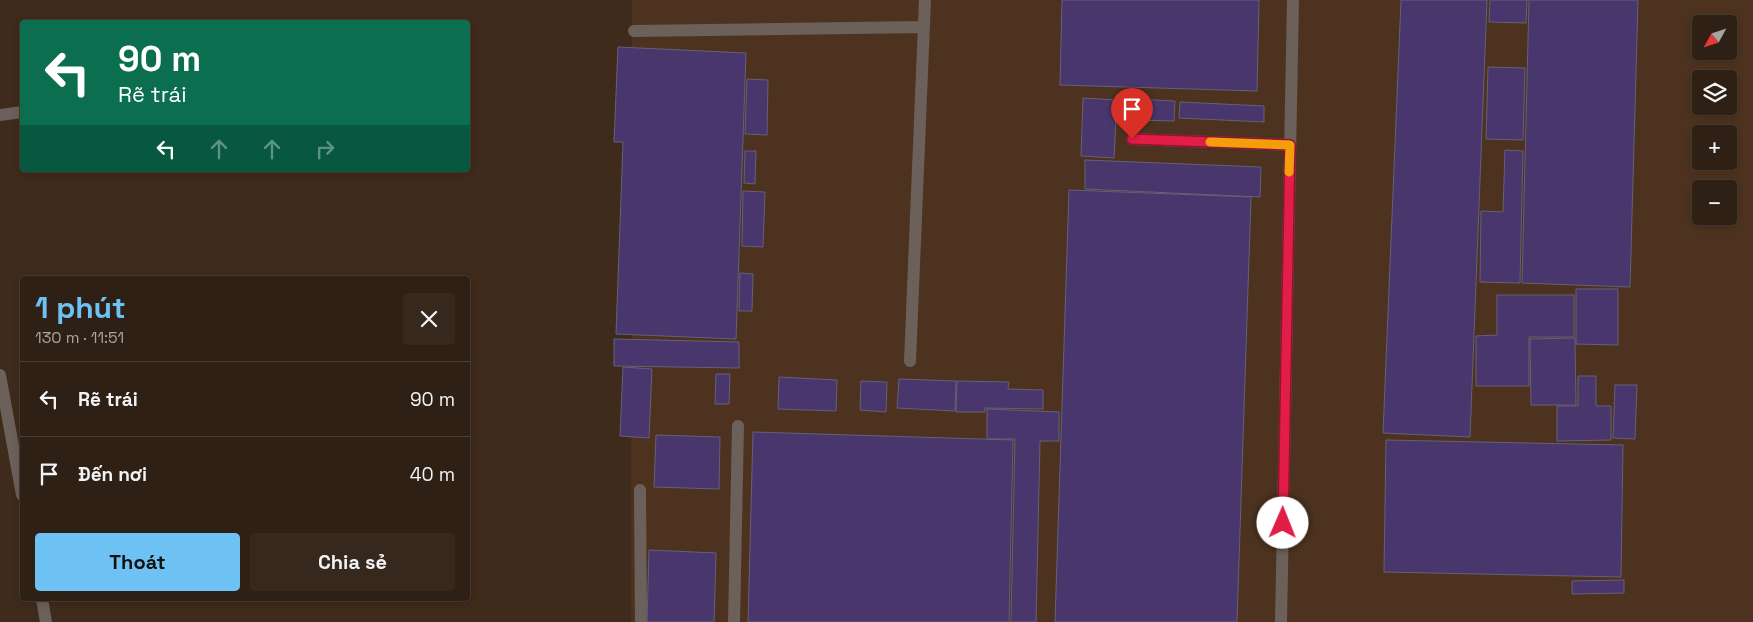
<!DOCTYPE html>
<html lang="vi">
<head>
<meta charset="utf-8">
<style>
	body { margin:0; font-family:"Space Grotesk",sans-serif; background:#37281e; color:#f1f3f6; height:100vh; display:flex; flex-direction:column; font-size:19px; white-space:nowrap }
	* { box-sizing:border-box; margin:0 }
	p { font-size:16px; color:#a7a3a0 }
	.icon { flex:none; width:28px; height:28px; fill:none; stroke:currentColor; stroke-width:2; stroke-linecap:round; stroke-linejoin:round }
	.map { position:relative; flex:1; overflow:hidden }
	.drawer { position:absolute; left:20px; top:276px; width:450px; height:325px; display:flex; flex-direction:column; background:#2f2015; border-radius:5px; box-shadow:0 2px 8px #0003,0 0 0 1px #4a3e34 }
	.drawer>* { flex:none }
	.guide { position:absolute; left:20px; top:20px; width:450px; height:152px; border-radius:5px; box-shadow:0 2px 8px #0003,0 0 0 1px #4a3e34; background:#0b6e4f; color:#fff; overflow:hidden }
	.needle { width:32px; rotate:230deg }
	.fabs { position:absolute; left:1692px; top:15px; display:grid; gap:10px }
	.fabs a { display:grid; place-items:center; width:45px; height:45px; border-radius:5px; background:#2f2015; box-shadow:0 2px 8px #0003,0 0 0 1px #4a3e34; font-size:25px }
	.pin { position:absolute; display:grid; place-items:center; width:42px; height:42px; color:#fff; margin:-51px -21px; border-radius:50% 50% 50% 0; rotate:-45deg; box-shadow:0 0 5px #0007 }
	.pin .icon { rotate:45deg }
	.me { position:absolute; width:55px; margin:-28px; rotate:1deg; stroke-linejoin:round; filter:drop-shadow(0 0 4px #0008) }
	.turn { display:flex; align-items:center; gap:18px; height:105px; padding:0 15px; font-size:22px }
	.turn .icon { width:65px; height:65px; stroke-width:2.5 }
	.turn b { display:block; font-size:35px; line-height:42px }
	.lanes { display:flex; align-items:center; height:48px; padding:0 15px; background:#0003; justify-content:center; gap:25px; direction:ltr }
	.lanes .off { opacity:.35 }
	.round { display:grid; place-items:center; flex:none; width:52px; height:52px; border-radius:5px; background:#37281e }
	.head { display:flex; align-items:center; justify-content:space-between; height:85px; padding:0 15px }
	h1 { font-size:30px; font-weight:800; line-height:38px; color:#6dc2f3 }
	.cta { display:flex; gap:10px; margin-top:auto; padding:10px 15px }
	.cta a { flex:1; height:58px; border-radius:5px; background:#6dc2f3; color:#111; font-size:20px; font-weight:800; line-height:58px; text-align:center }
	.cta a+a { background:#37281e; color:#f1f3f6 }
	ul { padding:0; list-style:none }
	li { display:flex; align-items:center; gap:15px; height:75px; padding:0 15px; border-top:1px solid #4a3e34 }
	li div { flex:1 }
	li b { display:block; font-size:19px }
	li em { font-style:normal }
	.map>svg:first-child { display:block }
</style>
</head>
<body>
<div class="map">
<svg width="1753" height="622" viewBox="0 0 1753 622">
	<rect width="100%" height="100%" fill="#3f2b1c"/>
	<path fill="#4d331f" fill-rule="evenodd" d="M632,0H1753V622H631ZM1701,24H1729V51H1701ZM1701,79H1729V106H1701ZM1701,134H1729V161H1701ZM1701,189H1729V216H1701Z"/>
	<path fill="#48366d" stroke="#666079" d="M1062,0H1259L1257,91L1060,85Z
		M1401,0H1487L1470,437L1383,433Z
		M1490,0H1527L1526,23L1489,22Z
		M1529,0H1638L1630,287L1522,283Z
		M618,47L746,53L736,339L616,334L623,142H614Z
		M1488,67L1525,68L1523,140L1486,139Z
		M747,79L768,80L767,135L745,134Z
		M1083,98L1117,100L1114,158L1081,156Z
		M1134,99L1175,101L1174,121L1134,120Z
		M1180,102L1264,106V122L1179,118Z
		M1505,150L1523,151L1520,283L1480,282L1481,211L1503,212Z
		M745,151H756L755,184L744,183Z
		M1085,160L1261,167L1260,197L1085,189Z
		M1069,190L1251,197L1237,622H1055Z
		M743,191L765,192L763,247L742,246Z
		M740,273L753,274L752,311H739Z
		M1576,289H1618V345L1576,344Z
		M1497,295H1574V337H1529V386H1476V336L1497,335Z
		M1575,338L1576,405H1531L1530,339Z
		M614,339L739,342V368L614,366Z
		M623,367L652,369L649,438L620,436Z
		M716,374H730L729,404H715Z
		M1578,376H1596V406H1611V440L1557,441V406H1578Z
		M779,377L837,380L836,411L778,409Z
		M899,379L956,381L955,411L897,408Z
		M861,381L887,382L886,412L860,410Z
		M957,381L1009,382L1008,389L1043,390V409L985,408V412H956Z
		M1615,385H1637L1635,439L1613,438Z
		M987,409L1059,412V441H1040L1036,622H1011L1015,439H987Z
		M753,432L1013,440L1009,622H748Z
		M656,435L720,437L719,489L654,487Z
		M1386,440L1623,445L1621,577L1384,572Z
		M649,550L716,553L714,622H647Z
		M1624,580V593L1572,594V581Z"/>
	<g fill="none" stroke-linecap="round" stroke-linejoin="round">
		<path stroke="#6c605b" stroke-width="12" d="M634,31L922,27
			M1132,139L1290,145
			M910,361L925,0
			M734,622L738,426
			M1281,622L1293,0"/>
		<path stroke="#6c605b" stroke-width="12" d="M0,115L22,112
			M0,375L22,495
			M640,490L641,622
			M42,599L46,622"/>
	</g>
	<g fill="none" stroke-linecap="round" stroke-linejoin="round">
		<defs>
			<path id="route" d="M1132,139L1290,145L1283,523"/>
		</defs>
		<use href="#route" stroke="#92132f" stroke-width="12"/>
		<use href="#route" stroke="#e11d48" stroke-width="9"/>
		<path stroke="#f59e0b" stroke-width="9" d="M1210,142L1290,145L1289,172"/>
	</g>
</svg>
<div class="fabs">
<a><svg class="needle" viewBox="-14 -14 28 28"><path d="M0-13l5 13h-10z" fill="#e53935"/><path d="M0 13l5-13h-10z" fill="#a7a3a0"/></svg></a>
<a><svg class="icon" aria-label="layers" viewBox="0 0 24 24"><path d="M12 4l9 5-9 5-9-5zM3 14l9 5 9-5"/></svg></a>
<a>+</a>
<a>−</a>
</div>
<div class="pin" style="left:1132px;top:139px;background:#d93025"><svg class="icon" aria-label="arrive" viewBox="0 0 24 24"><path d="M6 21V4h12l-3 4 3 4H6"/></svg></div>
<svg class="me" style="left:1283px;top:523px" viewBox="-20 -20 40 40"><circle r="19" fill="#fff"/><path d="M0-13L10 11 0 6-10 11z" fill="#e11d48"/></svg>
<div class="guide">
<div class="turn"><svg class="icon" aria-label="left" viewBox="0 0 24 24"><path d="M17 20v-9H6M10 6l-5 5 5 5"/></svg><div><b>90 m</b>Rẽ trái</div></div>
<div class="lanes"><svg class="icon" aria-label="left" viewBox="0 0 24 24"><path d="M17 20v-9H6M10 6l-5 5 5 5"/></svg><svg class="icon off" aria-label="ahead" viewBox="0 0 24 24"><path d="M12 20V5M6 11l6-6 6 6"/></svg><svg class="icon off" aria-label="ahead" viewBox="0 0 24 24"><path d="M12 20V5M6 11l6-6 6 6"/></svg><svg class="icon off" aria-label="right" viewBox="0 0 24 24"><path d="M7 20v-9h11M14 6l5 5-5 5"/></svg></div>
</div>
<section class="drawer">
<div class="head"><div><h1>1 phút</h1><p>130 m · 11:51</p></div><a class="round"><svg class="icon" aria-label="close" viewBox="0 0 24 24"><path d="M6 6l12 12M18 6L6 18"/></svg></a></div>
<ul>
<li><svg class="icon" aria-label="left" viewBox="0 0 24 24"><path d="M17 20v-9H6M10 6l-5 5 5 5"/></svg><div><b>Rẽ trái</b></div><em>90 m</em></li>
<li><svg class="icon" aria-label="arrive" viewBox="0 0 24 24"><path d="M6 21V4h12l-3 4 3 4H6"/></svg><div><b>Đến nơi</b></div><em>40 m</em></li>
</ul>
<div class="cta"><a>Thoát</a><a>Chia sẻ</a></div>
</section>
</div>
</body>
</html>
